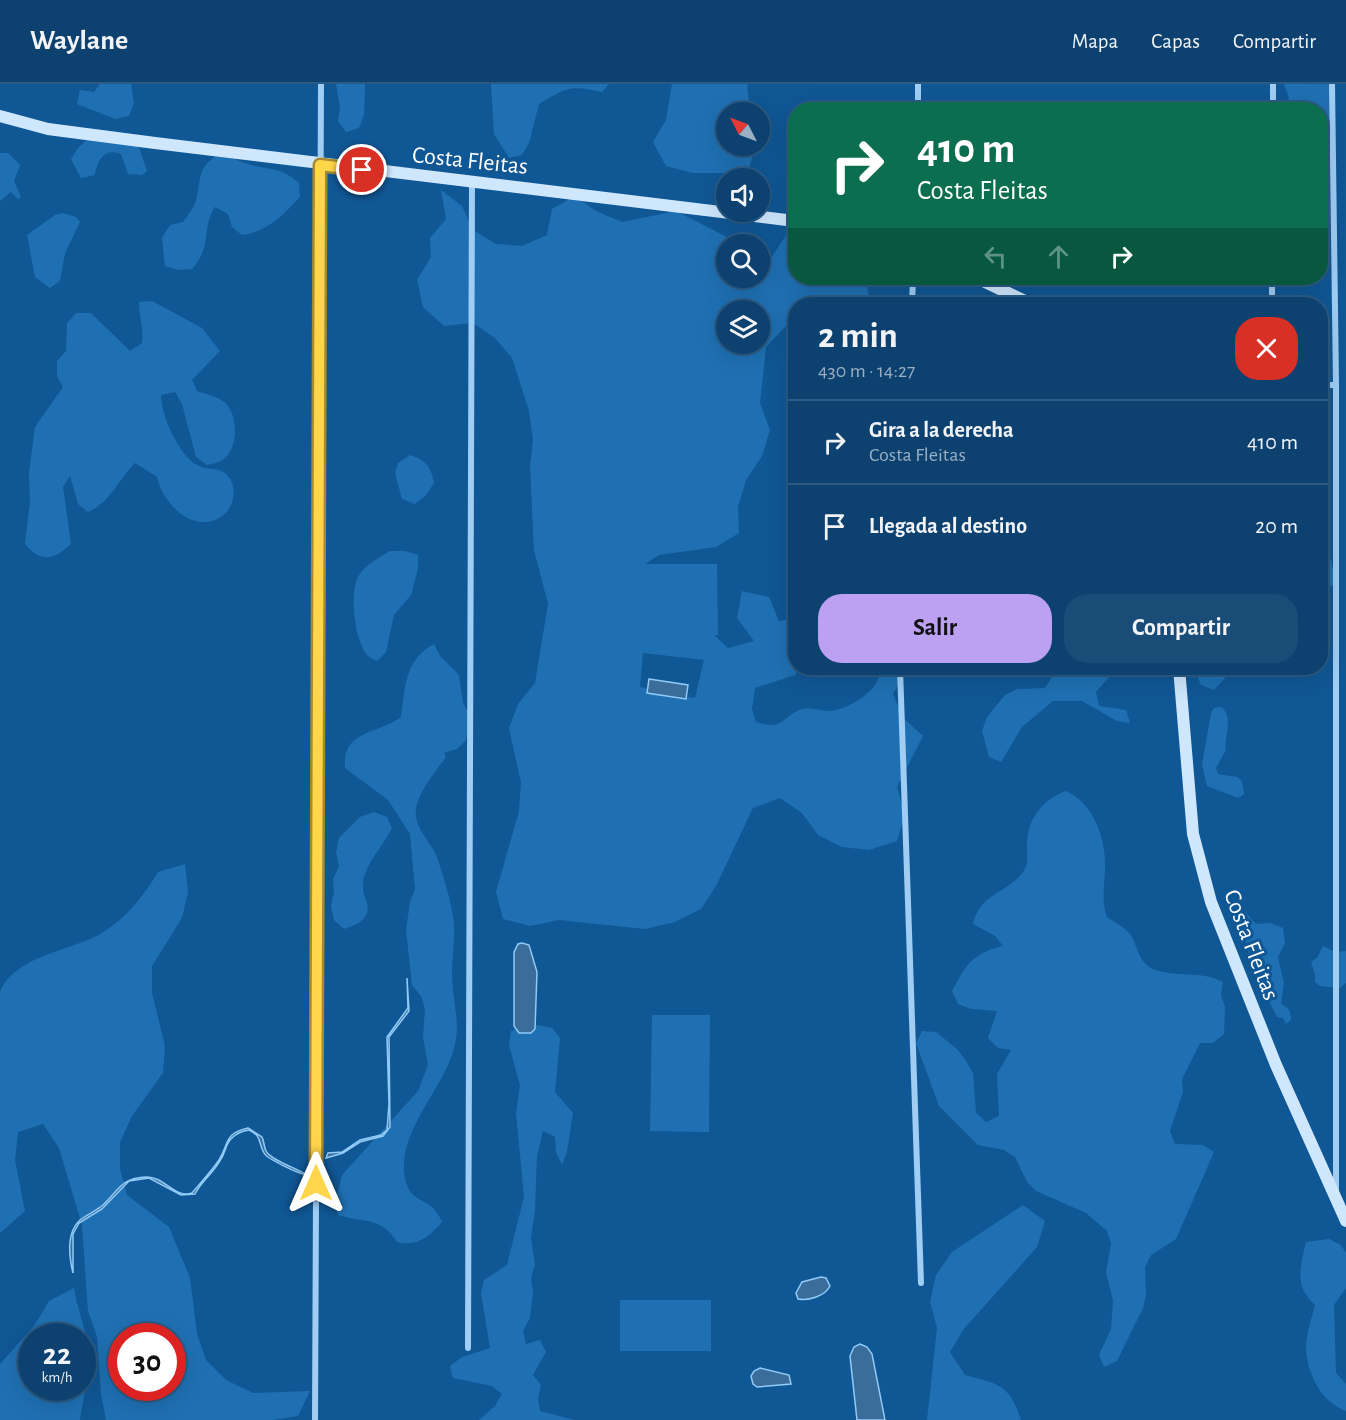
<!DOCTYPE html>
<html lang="es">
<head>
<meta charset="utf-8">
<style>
	body { margin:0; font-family:"Alegreya Sans",sans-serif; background:#1a4c78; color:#f1f3f6; height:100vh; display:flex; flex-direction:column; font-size:22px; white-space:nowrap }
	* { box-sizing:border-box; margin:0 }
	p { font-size:20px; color:#9aafc3 }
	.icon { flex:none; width:33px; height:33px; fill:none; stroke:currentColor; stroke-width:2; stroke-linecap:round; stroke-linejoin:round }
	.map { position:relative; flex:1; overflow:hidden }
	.panel { position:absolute; left:788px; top:213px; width:540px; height:378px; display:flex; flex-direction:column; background:#0c4170; border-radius:24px; box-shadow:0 6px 24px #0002,0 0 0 2px #2c5a83 }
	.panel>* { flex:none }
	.top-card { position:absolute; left:788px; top:18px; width:540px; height:183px; border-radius:24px; box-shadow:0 6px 24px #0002,0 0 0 2px #2c5a83; background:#0b6e4f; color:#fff; overflow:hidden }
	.needle { width:39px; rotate:312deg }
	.fabs { position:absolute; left:716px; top:18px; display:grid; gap:12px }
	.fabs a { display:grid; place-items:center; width:54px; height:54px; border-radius:50%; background:#0c4170; box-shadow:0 6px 24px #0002,0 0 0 2px #2c5a83; font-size:30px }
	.speed { position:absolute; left:18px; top:1239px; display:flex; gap:12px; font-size:30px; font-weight:700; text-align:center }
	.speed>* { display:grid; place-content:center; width:78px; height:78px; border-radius:50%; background:#0c4170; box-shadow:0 6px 24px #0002,0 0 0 2px #2c5a83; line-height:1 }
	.speed small { font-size:15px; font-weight:400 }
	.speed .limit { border:9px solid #d22; background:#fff; color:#111 }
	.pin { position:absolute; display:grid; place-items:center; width:51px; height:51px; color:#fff; margin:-26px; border:3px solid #fff; border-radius:50%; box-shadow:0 2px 6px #0007 }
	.me { position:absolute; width:66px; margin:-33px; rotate:0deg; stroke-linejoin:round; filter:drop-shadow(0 0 4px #0008) }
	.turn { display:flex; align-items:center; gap:21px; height:126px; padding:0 30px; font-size:27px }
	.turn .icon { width:78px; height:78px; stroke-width:2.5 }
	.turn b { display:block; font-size:42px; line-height:51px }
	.lanes { display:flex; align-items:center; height:57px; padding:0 30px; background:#0003; justify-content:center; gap:30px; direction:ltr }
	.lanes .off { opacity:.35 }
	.round { display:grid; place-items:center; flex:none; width:63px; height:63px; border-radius:24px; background:#1a4c78 }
	.summary { display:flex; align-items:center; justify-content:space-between; height:102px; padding:0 30px }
	h1 { font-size:36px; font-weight:700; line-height:45px }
	.cta { display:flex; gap:12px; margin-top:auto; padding:12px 30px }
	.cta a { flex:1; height:69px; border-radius:24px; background:#bca0f2; color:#111; font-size:24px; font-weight:700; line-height:69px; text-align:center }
	.cta a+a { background:#1a4c78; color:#f1f3f6 }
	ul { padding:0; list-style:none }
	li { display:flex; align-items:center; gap:18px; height:84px; padding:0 30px; border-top:2px solid #2c5a83 }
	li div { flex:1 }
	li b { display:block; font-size:22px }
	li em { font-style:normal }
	header { display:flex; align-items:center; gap:36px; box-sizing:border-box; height:84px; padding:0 30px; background:#0c4170; border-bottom:2px solid #2c5a83 }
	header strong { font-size:28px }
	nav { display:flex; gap:33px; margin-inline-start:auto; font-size:21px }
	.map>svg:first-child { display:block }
</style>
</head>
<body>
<header>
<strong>Waylane</strong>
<nav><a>Mapa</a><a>Capas</a><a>Compartir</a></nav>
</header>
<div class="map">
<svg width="1346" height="1336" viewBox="0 0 1346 1336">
	<rect width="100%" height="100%" fill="#105795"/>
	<path fill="#1f70b3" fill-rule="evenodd" d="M100,0H131L134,19L129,32L115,35L77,20L80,6L94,8Z
		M336,0H365L364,31L359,44L346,48L338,37L340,23Z
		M491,0H609L602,8C570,1 567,3 539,20L529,59L522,71L509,74L494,50Z
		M672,0H747L750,28H726V62H755L748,89H693L666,82L653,58L666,36Z
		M1284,0H1331V67L1320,88V26L1286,25L1289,14Z
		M92,51L138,61L147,87L142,91L128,90L121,70C104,63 97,77 95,91L81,94L71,75L78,64Z
		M0,69H8L20,81L14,97L21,113L18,115L11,108L0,117Z
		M219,70C232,71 234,76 245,79C268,87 279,81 299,99L300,113C283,131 267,148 242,151L232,143L228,130L215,123C201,143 213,162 192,185L178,186L165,182L162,154L170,141L183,138C188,131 194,124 196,116C202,93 196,85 219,70Z
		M441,106L462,122L473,146L496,160L522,162L547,151L552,125L575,112L596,127L622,138L676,127L725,152L732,160H726V194L758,195L786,151H795V194H859L866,198L871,220H795V242H786L766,263L760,319L770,346L762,372L746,396L738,423L739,449L716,463L659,471L645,480H717L718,551H714L728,564L754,557L737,534L742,507L769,513L779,537L795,535V584H799L795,591L755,604L752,625L756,638C785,648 783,630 803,625C812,623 821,627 831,627C845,626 871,611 877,597C879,594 879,588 879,584H908L893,610L903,634L923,652L897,703L905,731L897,757L869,766L842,763L818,751L802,729L780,714L753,724L716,802L701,825L675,838L645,845L559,836L530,842L503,835L496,808L519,727L521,699L509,644L518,620L535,599L548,520L534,466L530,382L533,356L529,327L512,274L495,254L473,239L444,242L423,223L417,196L431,173L430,154L446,135ZM726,226H759V260H726ZM643,569L704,576L695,614L640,603Z
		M63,129L76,133L80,138L65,169L60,197L50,204L35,193L27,151L55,131Z
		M152,217L202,244L220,267L192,296L197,307C205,310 217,312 224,318C239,329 239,368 221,377C217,379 211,380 207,381L196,373L182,320L175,308L161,311C161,331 179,373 199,382C207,386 217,383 225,389C239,401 235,423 221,433C192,451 162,418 157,393L135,379C118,396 111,418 88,428L78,420L70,392L63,403L71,460C54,476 41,479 25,460L30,418L29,389L35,343L63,303L57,292V277L66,267L67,239L76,229H91L130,267L142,259C144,244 139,233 139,218Z
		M410,371C426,376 431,383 434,399L426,411L415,420L402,415L395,389L398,379Z
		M1320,466L1329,470L1336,497L1332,502L1320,500Z
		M390,467H405L418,471V485L411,511L394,531L386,568L377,577C374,575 368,573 366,570C355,554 349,511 358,493C364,481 379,474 390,467Z
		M434,560L440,572L459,591L463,618L469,631L466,656L457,665L444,669L446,673C436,687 422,703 417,720C411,740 427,753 435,769C442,785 453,823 454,840C455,856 452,873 452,890C453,931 466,946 445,987C429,1020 393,1062 407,1101C413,1120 432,1113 442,1138C429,1153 417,1163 397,1158C381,1132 363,1139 338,1131L335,1117L342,1091L418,1007L428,981L423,953L425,925L421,912L412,901L406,846L410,818L415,805L410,750L388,716L345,684C342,645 378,651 401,633C405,603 405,575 434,560Z
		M1053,584H1117L1096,608L1099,622L1126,626L1130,639L1117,637L1082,617H1053L1022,643L1001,678L989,673L982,647L987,633L1005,611L1017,605L1045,604L1053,592Z
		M1194,584H1238L1233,585L1214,606L1201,601Z
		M1221,623C1235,634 1223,654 1226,666L1216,684L1218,690L1237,693L1242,697L1244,710L1238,714L1207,702L1202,681L1211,629L1214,624Z
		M1066,707C1092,719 1104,749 1105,777C1106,797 1100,813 1107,833C1114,838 1124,843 1130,850C1138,862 1138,878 1153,885C1176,894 1201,886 1223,898L1221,911L1225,923L1224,950L1213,959H1200L1182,995L1183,1008L1170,1047L1175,1060L1203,1061L1214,1068L1176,1155L1151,1171L1145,1183L1146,1211L1143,1224L1117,1277L1104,1283L1099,1271L1111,1245L1113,1216L1106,1189L1111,1160L1107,1147L1086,1129L1036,1107L1027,1098L1015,1073L1004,1066L978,1061L939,1022L916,959L922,947L936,948L958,966L966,977L973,989L976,1029L986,1038L999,1032L997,990L1011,966L998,964L988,954L997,927L971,925L958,920L952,907C967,880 971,870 1003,862L995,852L973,840C981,808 1007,810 1023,788C1029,779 1027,772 1027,762C1027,735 1042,716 1066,707Z
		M374,728L387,733L392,744C383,763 363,781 363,802C362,811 370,819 367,829C363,839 353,842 344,845L334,836L331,822L334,809L333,795L339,782L336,769L339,754L360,733Z
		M185,780L188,808L182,834L152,882V909L165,962L163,989L132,1032L120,1058V1085L127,1111L169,1143L190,1194L197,1250L206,1276L226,1296L253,1309L310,1307L298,1332L273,1336H106L101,1310L97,1253L88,1227L82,1141L59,1064L43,1040L18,1048L15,1076L25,1127L0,1149V908C15,871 72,867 102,849C127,833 143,813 158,788ZM122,1252H172V1304H122Z
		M1233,824L1247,830L1256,840L1270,839L1283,844L1285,859L1278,873L1284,899L1281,920C1289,924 1291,927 1291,936L1286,940L1283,934L1277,933L1252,884L1246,857L1237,847L1239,840L1230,830Z
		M1323,862L1335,868L1346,867V899L1340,904L1320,902L1315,898V890L1311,878L1317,874Z
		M652,931H710L709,1048L650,1047Z
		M538,941L552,944L560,954L555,1008L573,1029L567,1068L562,1081L556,1068L555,1053L543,1047L537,1072L535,1126L531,1154L535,1181L531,1194L533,1208L530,1234L523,1247L526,1260L540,1256L546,1268L533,1291L541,1301L538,1314L540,1327L574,1336H479L495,1322L502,1310L492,1302L453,1294L450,1282L462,1273L490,1264L481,1209L484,1196L507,1181L524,1113L516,1029L520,1001L509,961L511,947L524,942Z
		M1023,1121L1045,1137L1037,1163L963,1246L950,1268L965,1291C999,1300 1010,1301 1021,1336H927L937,1244L930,1218L936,1191L952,1168Z
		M1329,1155L1341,1161L1346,1169V1204L1334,1221L1336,1289L1346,1300V1327C1321,1318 1307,1290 1306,1263C1306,1250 1312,1234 1315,1221C1294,1202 1300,1184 1306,1158Z
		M74,1204C77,1223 84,1240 87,1258C91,1284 84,1310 80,1336H0V1280L34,1242L49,1217ZM32,1252H82V1304H32Z
		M620,1216H711V1267H620Z"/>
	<path fill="#3a6d9a" stroke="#90caf7" stroke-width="1.5" d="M649,595L688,601L686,615L647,609Z
		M522,859L529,861L537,888L535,945L531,949H519L514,942V868L518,860Z
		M407,894L409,927L389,953L390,1043L383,1052L360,1058L343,1069L326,1074L328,1069L342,1068L360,1056L381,1051L387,1046L389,1020L387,953L408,924Z
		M248,1044L262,1053C264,1057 264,1063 266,1067C270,1076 299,1085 307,1091C299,1090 267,1075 264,1069C258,1058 262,1052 249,1046C242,1047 237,1049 232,1054C225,1060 226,1068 221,1075C214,1089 202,1096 195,1110L181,1111L149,1094L129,1097L102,1125L79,1139L73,1150V1189C69,1173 66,1148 80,1136C86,1131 96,1127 103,1121C119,1106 121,1094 146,1093C164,1092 175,1115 192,1109C201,1098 211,1088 219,1076C229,1060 224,1049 248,1044Z
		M821,1193L826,1194L830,1202C825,1212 809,1217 798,1215L796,1209L802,1198Z
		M860,1260L867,1263L872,1270L885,1336H857L850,1272L854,1263Z
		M760,1284L789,1291L791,1300L757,1303L753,1300L751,1292L754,1287Z"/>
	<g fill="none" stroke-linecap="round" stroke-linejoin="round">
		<path stroke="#9fcdf4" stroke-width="6" d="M1332,0L1336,301V1106
			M918,26V0
			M1273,26V0
			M912,220L913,194
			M1272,220V194
			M1320,301H1336
			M900,584L921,1199
			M468,1264L472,98
			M315,1336L321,0"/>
		<path stroke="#cee7fd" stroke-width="12" d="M0,32L48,45L155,59L795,137
			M977,194L1031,220
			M1179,584L1193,750L1211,818L1276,981L1346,1137"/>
	</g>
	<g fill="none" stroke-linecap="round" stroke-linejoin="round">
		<defs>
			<path id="route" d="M316,1099L320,81L362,86"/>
		</defs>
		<use href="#route" stroke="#a68a30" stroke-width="15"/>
		<use href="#route" stroke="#ffd54a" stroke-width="10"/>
	</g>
	<g text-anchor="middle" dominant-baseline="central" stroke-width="6" stroke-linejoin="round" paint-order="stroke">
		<g font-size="24" fill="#fff" stroke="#105795">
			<text transform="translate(470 77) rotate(6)">Costa Fleitas</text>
			<text transform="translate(1251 861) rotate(69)">Costa Fleitas</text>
		</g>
	</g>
</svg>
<div class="fabs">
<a><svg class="needle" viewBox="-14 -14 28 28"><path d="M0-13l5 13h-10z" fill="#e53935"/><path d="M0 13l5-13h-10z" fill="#9aafc3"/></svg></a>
<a><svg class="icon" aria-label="sound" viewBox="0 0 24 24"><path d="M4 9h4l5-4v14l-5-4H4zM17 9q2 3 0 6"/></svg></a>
<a><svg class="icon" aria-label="search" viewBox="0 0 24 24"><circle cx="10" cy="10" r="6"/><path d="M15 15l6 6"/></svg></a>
<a><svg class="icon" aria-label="layers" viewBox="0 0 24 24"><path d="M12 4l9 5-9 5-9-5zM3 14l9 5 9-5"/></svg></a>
</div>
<div class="speed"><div>22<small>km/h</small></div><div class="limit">30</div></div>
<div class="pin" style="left:362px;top:86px;background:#d93025"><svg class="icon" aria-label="arrive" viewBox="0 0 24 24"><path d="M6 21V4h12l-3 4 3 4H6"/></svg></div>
<svg class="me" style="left:316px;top:1099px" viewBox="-20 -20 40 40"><path d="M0-17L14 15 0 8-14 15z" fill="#ffd54a" stroke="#fff" stroke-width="4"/></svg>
<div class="top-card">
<div class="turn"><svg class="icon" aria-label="right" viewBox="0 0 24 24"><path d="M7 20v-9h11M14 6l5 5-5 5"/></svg><div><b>410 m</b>Costa Fleitas</div></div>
<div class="lanes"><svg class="icon off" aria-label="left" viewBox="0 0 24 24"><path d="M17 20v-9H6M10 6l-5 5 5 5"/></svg><svg class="icon off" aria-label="ahead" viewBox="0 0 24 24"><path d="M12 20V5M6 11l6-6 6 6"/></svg><svg class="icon" aria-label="right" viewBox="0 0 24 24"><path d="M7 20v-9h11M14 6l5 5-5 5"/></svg></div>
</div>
<section class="panel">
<div class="summary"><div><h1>2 min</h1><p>430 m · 14:27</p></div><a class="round" style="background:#d93025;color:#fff"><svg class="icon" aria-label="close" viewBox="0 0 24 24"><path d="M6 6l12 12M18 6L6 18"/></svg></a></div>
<ul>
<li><svg class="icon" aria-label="right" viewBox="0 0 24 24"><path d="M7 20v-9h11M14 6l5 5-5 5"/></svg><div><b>Gira a la derecha</b><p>Costa Fleitas</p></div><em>410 m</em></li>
<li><svg class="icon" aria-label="arrive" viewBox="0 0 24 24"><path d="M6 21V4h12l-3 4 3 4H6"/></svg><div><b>Llegada al destino</b></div><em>20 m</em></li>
</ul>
<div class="cta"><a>Salir</a><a>Compartir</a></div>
</section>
</div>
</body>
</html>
